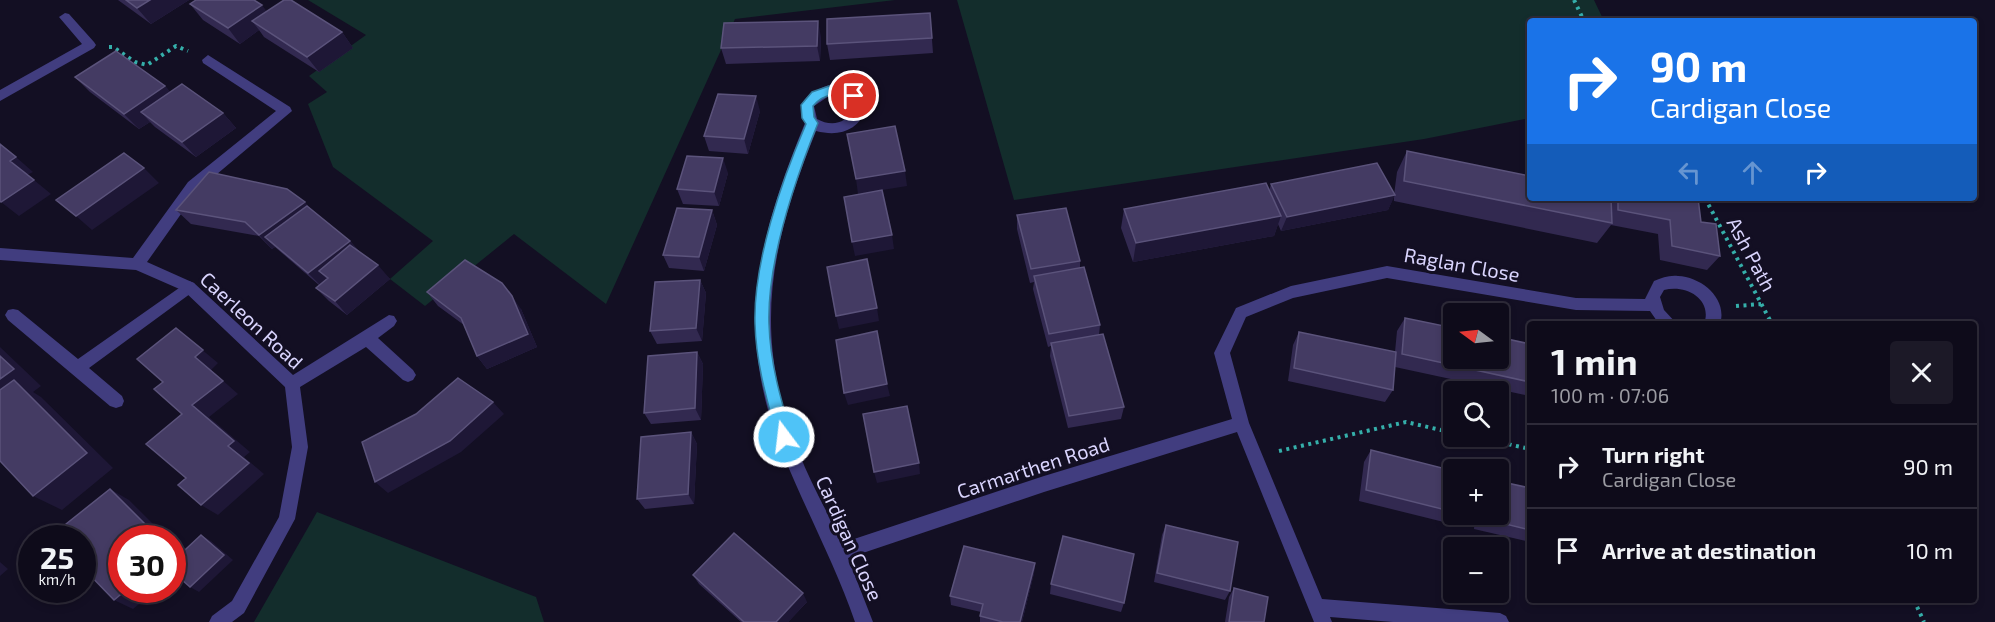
<!DOCTYPE html>
<html lang="en">
<head>
<meta charset="utf-8">
<style>
	body { margin:0; font-family:"Exo 2",sans-serif; background:#1c1927; color:#f1f3f6; height:100vh; display:flex; flex-direction:column; font-size:22px; white-space:nowrap }
	* { box-sizing:border-box; margin:0 }
	p { font-size:20px; color:#9b9ba2 }
	.icon { flex:none; width:33px; height:33px; fill:none; stroke:currentColor; stroke-width:2; stroke-linecap:round; stroke-linejoin:round }
	.map { position:relative; flex:1; overflow:hidden }
	.details { position:absolute; left:1527px; top:321px; width:450px; height:282px; display:flex; flex-direction:column; background:#0e0b1a; border-radius:6px; box-shadow:0 3px 9px #0003,0 0 0 2px #2e2b39 }
	.details>* { flex:none }
	.hud { position:absolute; left:1527px; top:18px; width:450px; height:183px; border-radius:6px; box-shadow:0 3px 9px #0003,0 0 0 2px #2e2b39; background:#1a73e8; color:#fff; overflow:hidden }
	.needle { width:39px; rotate:285deg }
	.controls { position:absolute; left:1443px; top:303px; display:grid; gap:12px }
	.controls a { display:grid; place-items:center; width:66px; height:66px; border-radius:6px; background:#0e0b1a; box-shadow:0 3px 9px #0003,0 0 0 2px #2e2b39; font-size:30px }
	.speed { position:absolute; left:18px; top:525px; display:flex; gap:12px; font-size:30px; font-weight:700; text-align:center }
	.speed>* { display:grid; place-content:center; width:78px; height:78px; border-radius:50%; background:#0e0b1a; box-shadow:0 3px 9px #0003,0 0 0 2px #2e2b39; line-height:1 }
	.speed small { font-size:15px; font-weight:400 }
	.speed .limit { border:9px solid #d22; background:#fff; color:#111 }
	.pin { position:absolute; display:grid; place-items:center; width:51px; height:51px; color:#fff; margin:-26px; border:3px solid #fff; border-radius:50%; box-shadow:0 2px 6px #0007 }
	.me { position:absolute; width:66px; margin:-33px; rotate:345deg; stroke-linejoin:round; filter:drop-shadow(0 0 4px #0008) }
	.turn { display:flex; align-items:center; gap:21px; height:126px; padding:0 24px; font-size:27px }
	.turn .icon { width:78px; height:78px; stroke-width:2.5 }
	.turn b { display:block; font-size:42px; line-height:51px }
	.lanes { display:flex; align-items:center; height:57px; padding:0 24px; background:#0003; justify-content:center; gap:30px; direction:ltr }
	.lanes .off { opacity:.35 }
	.round { display:grid; place-items:center; flex:none; width:63px; height:63px; border-radius:6px; background:#1c1927 }
	.summary { display:flex; align-items:center; justify-content:space-between; height:102px; padding:0 24px }
	h1 { font-size:36px; font-weight:700; line-height:45px }
	ul { padding:0; list-style:none }
	li { display:flex; align-items:center; gap:18px; height:84px; padding:0 24px; border-top:2px solid #2e2b39 }
	li div { flex:1 }
	li b { display:block; font-size:22px }
	li em { font-style:normal }
	.map>svg:first-child { display:block }
</style>
</head>
<body>
<div class="map">
<svg width="1995" height="622" viewBox="0 0 1995 622">
	<rect width="100%" height="100%" fill="#130f23"/>
	<path fill="#132d2c" d="M308,0H895L735,19L606,304L514,234L425,306L390,279L433,241L333,167L308,104L327,92L309,76L366,35Z
		M957,0H1594L1604,21H1530V118L1424,139L1014,200Z
		M317,512L536,597L544,622H254Z"/>
	<g fill="none" stroke-linecap="round" stroke-linejoin="round">
		<path stroke="#35afaa" stroke-width="4" stroke-dasharray="3 4.5" stroke-linecap="butt" d="M1574,0L1584,21
			M109,47H113L135,62L147,65L176,46L188,51
			M1705,198L1772,324
			M1736,306L1761,304
			M1472,436L1530,449
			M1279,451L1406,422L1454,433
			M1914,600L1924,622"/>
		<path fill="#413d7f" fill-rule="evenodd" d="M189,281L194,283L196,287L194,291L89,368L122,396L124,401L122,406L116,408L110,406L8,320L5,315L8,310L13,309L18,310L78,359Z"/>
		<path fill="#413d7f" fill-rule="evenodd" d="M65,13L69,14L94,42L96,45L94,48L0,101V90L82,44L59,17Z
			M208,55L290,107L292,111L198,190L147,262L194,283L293,375L389,315L394,316L397,321L394,326L378,338L413,370L416,375L413,380L408,382L403,380L366,347L300,387L308,447L295,519L244,613L232,622H209L212,616L232,601L279,517L292,447L285,387L184,291L136,270L0,260V248L133,258L188,182L276,111L203,63L202,60Z
			M832,84L859,93L867,108C858,131 839,137 816,131C770,245 751,335 799,453C811,484 828,513 842,543L1044,476L1232,419L1214,353L1236,308L1291,286L1387,266L1576,298L1645,299L1654,281C1662,278 1669,275 1678,276C1702,277 1728,299 1720,324H1704C1713,299 1686,284 1664,290L1660,297L1664,310L1677,324H1659L1650,311L1576,310L1387,278L1293,298L1246,317L1230,353L1249,423L1322,599L1500,613L1506,616L1509,622H1393L1330,617L1332,622H1314L1237,432L1044,492L848,558L873,622H855C835,564 806,511 783,454C734,332 757,240 805,123C792,101 813,90 832,84ZM832,94L849,99L853,108C847,124 831,127 817,119L814,106Z"/>
	</g>
	<path fill="#322950" d="M118,0H189L151,24Z
		M190,4L267,11L342,32L353,48L319,72L264,37L259,30L240,44L203,20Z
		M930,13L933,53L830,60L827,44Z
		M821,37L820,61L726,64L721,48Z
		M75,77L165,86L170,92L223,113L236,128L196,157L155,127L150,122L139,129L90,92Z
		M760,111L748,154L709,151L704,136Z
		M1407,151L1530,198H1698L1701,222L1720,256L1707,270L1660,260L1658,234L1611,225L1597,243L1394,201V196L1388,210L1281,231L1278,224L1274,236L1133,262L1121,228L1124,209L1269,191L1271,184L1394,195L1397,172Z
		M728,173L719,206L683,204L677,189Z
		M176,210L313,211L350,241L359,251L390,279L347,315L329,301L316,288L319,285L275,247L272,249L259,236L191,224Z
		M712,210L717,225L704,271L669,268L663,255Z
		M1017,215L1080,261V268L1100,325L1099,335L1124,407L1121,419L1068,428L1050,356L1051,346L1048,347L1033,289L1034,282L1030,283L1017,229Z
		M700,280L706,293L702,341L657,344L650,331Z
		M427,292L521,309L537,347L487,369L477,356L464,325L438,306Z
		M1405,318L1530,382V390L1525,395L1395,367L1393,390L1385,402L1288,381L1293,345L1299,332L1395,352L1397,331Z
		M697,352L703,364L701,420L651,424L644,413Z
		M691,432L697,444L694,504L645,509L637,499Z
		M1371,450L1454,471V514H1474V517L1464,527L1359,501L1364,462Z
		M1530,488V542L1474,529L1475,514H1498Z
		M1166,525L1230,591L1225,600L1154,582L1162,535Z
		M1035,563L1034,573L1022,622H980V616L981,612L951,605L950,596Z
		M693,575L807,602L788,622H741L699,584Z
		M1051,584L1124,603L1121,612L1050,594Z
		M1234,588L1264,622H1225L1229,597Z"/>
	<path fill="#1e1736" d="M150,0H189L151,24L137,8Z
		M262,5L273,20L252,21L259,30L240,44L228,28Z
		M818,21L821,37L820,61L817,46Z
		M342,32L353,48L319,72L307,57Z
		M165,86L179,102L141,112L150,122L139,129L124,114Z
		M756,96L760,111L748,154L744,139Z
		M223,113L236,128L196,157L182,142Z
		M16,157L33,172L27,175L10,161Z
		M723,158L728,173L719,206L714,192Z
		M144,168L159,183L92,230L76,216Z
		M905,171L907,186L858,194L856,179Z
		M34,180L51,194L19,216L1,202Z
		M1395,195L1388,210L1281,231L1287,217Z
		M305,202L317,216L265,237L275,247L272,249L259,235Z
		M712,210L717,225L704,271L699,257Z
		M1281,216L1274,236L1133,262L1136,243Z
		M892,235L894,249L855,256L852,242Z
		M350,241L362,255L319,271L328,280L321,286L308,273Z
		M378,265L390,279L347,315L335,301Z
		M700,280L706,293L702,341L696,328Z
		M512,296L521,309L537,347L487,369L477,356Z
		M877,308L879,321L839,329L836,316Z
		M176,328L218,363L211,370L238,394L209,417L250,452L244,457L264,474L218,515L201,505L228,446L192,405Z
		M0,347L41,386L33,392L41,397L113,468L62,510L33,496L0,417Z
		M697,352L703,364L701,420L695,408Z
		M887,384L890,396L848,405L844,393Z
		M493,402L504,414L461,452L388,493L375,482Z
		M691,432L697,444L694,504L688,494Z
		M919,463L920,474L877,483L874,472Z
		M110,489L129,500L167,538H159Z
		M201,535L211,541L233,560L199,592L190,587Z
		M172,544L189,561L172,575Z
		M0,562L8,569L0,576Z
		M1035,563L1034,573L1022,622H1020Z
		M126,590H156L133,609L114,600Z
		M803,593L807,602L788,622H776Z"/>
	<path fill="#443b63" stroke="#5b537b" stroke-width="1.5" d="M126,0H150L137,8Z
		M196,0H254L262,5L228,28L190,4Z
		M284,0H291L342,32L307,57L252,21Z
		M930,13L932,38L827,44V19Z
		M818,21L817,46L721,48L724,23Z
		M116,51L165,86L124,114L75,77Z
		M182,84L223,113L182,142L141,112Z
		M718,94L756,96L744,139L704,136Z
		M895,126L905,171L856,179L847,134Z
		M0,144L16,157L10,161L34,180L1,202L0,201Z
		M1407,151L1530,176V198H1611L1612,223L1404,181Z
		M124,153L144,168L76,216L56,200Z
		M687,156L723,158L714,192L677,189Z
		M1377,163L1395,195L1287,217L1271,184Z
		M209,172L287,189L305,202L259,235L245,222L176,210Z
		M1266,183L1281,216L1136,243L1124,209Z
		M882,190L892,235L852,242L844,197Z
		M1618,198H1698L1701,222L1716,224L1720,256L1672,246L1670,220L1618,210Z
		M307,206L350,241L308,273L265,237Z
		M677,208L712,210L699,257L663,255Z
		M1066,208L1080,261L1031,269L1017,215Z
		M350,245L378,265L335,301L316,288L328,278L319,271Z
		M867,259L877,308L836,316L827,267Z
		M465,260L502,283L512,296L528,334L477,356L461,318L427,292Z
		M1084,267L1100,325L1049,334L1034,276Z
		M700,280L696,328L650,331L655,282Z
		M1405,318L1454,328V358H1498V337L1530,344V382L1402,354Z
		M176,328L203,350L195,357L223,381L192,405L234,441L228,446L249,463L201,505L178,485L186,478L146,444L182,414L154,389L163,382L137,359Z
		M877,331L887,384L844,393L836,340Z
		M1299,332L1396,352L1393,390L1294,368Z
		M1103,334L1124,407L1069,416L1051,343Z
		M697,352L695,408L644,413L648,356Z
		M0,356L14,369L0,379Z
		M458,378L493,402L450,441L375,482L362,442L416,414Z
		M14,380L87,453L33,496L0,461V390Z
		M907,406L919,463L874,472L863,414Z
		M691,432L688,494L637,499L641,437Z
		M1371,450L1454,471V512L1366,490Z
		M1498,481L1530,488V530L1485,519V514H1498Z
		M110,489L159,538H122V590H126L114,600L82,567V538H71L61,528Z
		M1464,514H1474V517Z
		M1166,525L1238,542L1230,591L1157,573Z
		M734,533L803,593L776,622H744L693,575Z
		M201,535L224,555L190,587L172,571V562Z
		M1063,536L1134,554L1124,603L1051,584Z
		M964,546L1035,563L1020,622H1003L980,616L983,604L950,596Z
		M1234,588L1268,597L1264,622H1229Z"/>
	<path fill="#4fc3f7" stroke="#337fa1" stroke-width="1.5" d="M832,85C841,85 854,88 860,96L854,100C836,95 826,91 813,106L814,117L818,123C795,180 767,262 769,324C770,363 781,400 792,437L790,442L784,444L779,442L777,437C767,400 756,363 755,324C753,262 782,180 806,124L802,118L801,105L812,92Z"/>
	<g text-anchor="middle" dominant-baseline="central" stroke-width="6" stroke-linejoin="round" paint-order="stroke">
		<g font-size="20" fill="#d9d4fd" stroke="#130f23">
			<text transform="translate(1752 254) rotate(62)">Ash Path</text>
			<text transform="translate(1462 264) rotate(10)">Raglan Close</text>
			<text transform="translate(252 320) rotate(43)">Caerleon Road</text>
			<text transform="translate(1033 467) rotate(-18)">Carmarthen Road</text>
			<text transform="translate(850 538) rotate(66)">Cardigan Close</text>
		</g>
	</g>
</svg>
<div class="controls">
<a><svg class="needle" viewBox="-14 -14 28 28"><path d="M0-13l5 13h-10z" fill="#e53935"/><path d="M0 13l5-13h-10z" fill="#9b9ba2"/></svg></a>
<a><svg class="icon" aria-label="search" viewBox="0 0 24 24"><circle cx="10" cy="10" r="6"/><path d="M15 15l6 6"/></svg></a>
<a>+</a>
<a>−</a>
</div>
<div class="speed"><div>25<small>km/h</small></div><div class="limit">30</div></div>
<div class="pin" style="left:854px;top:96px;background:#d93025"><svg class="icon" aria-label="arrive" viewBox="0 0 24 24"><path d="M6 21V4h12l-3 4 3 4H6"/></svg></div>
<svg class="me" style="left:784px;top:437px" viewBox="-20 -20 40 40"><circle r="17" fill="#4fc3f7" stroke="#fff" stroke-width="3"/><path d="M0-11L8 9 0 5-8 9z" fill="#fff"/></svg>
<div class="hud">
<div class="turn"><svg class="icon" aria-label="right" viewBox="0 0 24 24"><path d="M7 20v-9h11M14 6l5 5-5 5"/></svg><div><b>90 m</b>Cardigan Close</div></div>
<div class="lanes"><svg class="icon off" aria-label="left" viewBox="0 0 24 24"><path d="M17 20v-9H6M10 6l-5 5 5 5"/></svg><svg class="icon off" aria-label="ahead" viewBox="0 0 24 24"><path d="M12 20V5M6 11l6-6 6 6"/></svg><svg class="icon" aria-label="right" viewBox="0 0 24 24"><path d="M7 20v-9h11M14 6l5 5-5 5"/></svg></div>
</div>
<section class="details">
<div class="summary"><div><h1>1 min</h1><p>100 m · 07:06</p></div><a class="round"><svg class="icon" aria-label="close" viewBox="0 0 24 24"><path d="M6 6l12 12M18 6L6 18"/></svg></a></div>
<ul>
<li><svg class="icon" aria-label="right" viewBox="0 0 24 24"><path d="M7 20v-9h11M14 6l5 5-5 5"/></svg><div><b>Turn right</b><p>Cardigan Close</p></div><em>90 m</em></li>
<li><svg class="icon" aria-label="arrive" viewBox="0 0 24 24"><path d="M6 21V4h12l-3 4 3 4H6"/></svg><div><b>Arrive at destination</b></div><em>10 m</em></li>
</ul>
</section>
</div>
</body>
</html>
